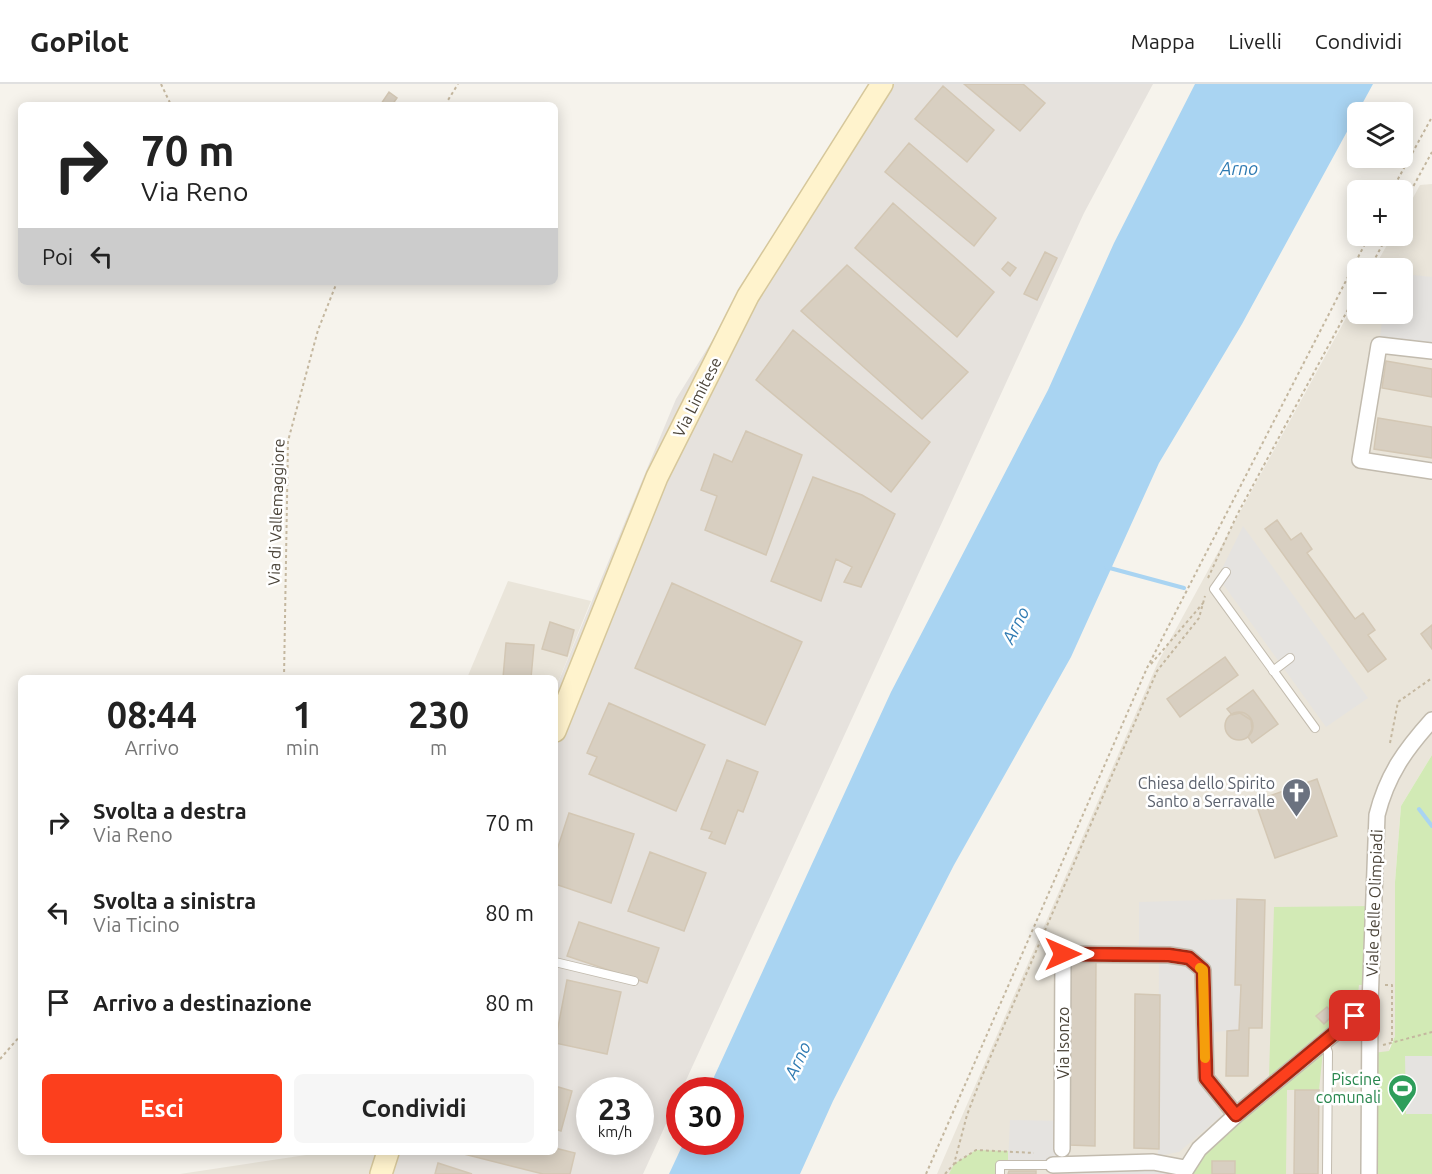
<!DOCTYPE html>
<html lang="it">
<head>
<meta charset="utf-8">
<style>
	body { margin:0; font-family:Ubuntu,sans-serif; background:#f6f6f6; color:#222; height:100vh; display:flex; flex-direction:column; font-size:22px; white-space:nowrap }
	* { box-sizing:border-box; margin:0 }
	p { font-size:20px; color:#767676 }
	.icon { flex:none; width:33px; height:33px; fill:none; stroke:currentColor; stroke-width:2; stroke-linecap:round; stroke-linejoin:round }
	.map { position:relative; flex:1; overflow:hidden }
	.panel { position:absolute; left:18px; top:591px; width:540px; height:480px; display:flex; flex-direction:column; background:#fff; border-radius:9px; box-shadow:0 3px 15px #0003 }
	.panel>* { flex:none }
	.guide { position:absolute; left:18px; top:18px; width:540px; height:183px; border-radius:9px; box-shadow:0 3px 15px #0003; background:#fff; color:#222; overflow:hidden }
	.tools { position:absolute; left:1347px; top:18px; display:grid; gap:12px }
	.tools a { display:grid; place-items:center; width:66px; height:66px; border-radius:9px; background:#fff; box-shadow:0 3px 15px #0003; font-size:30px }
	.speed { position:absolute; left:576px; top:993px; display:flex; gap:12px; font-size:30px; font-weight:700; text-align:center }
	.speed>* { display:grid; place-content:center; width:78px; height:78px; border-radius:50%; background:#fff; box-shadow:0 3px 15px #0003; line-height:1 }
	.speed small { font-size:15px; font-weight:400 }
	.speed .limit { border:9px solid #d22; background:#fff; color:#111 }
	.pin { position:absolute; display:grid; place-items:center; width:51px; height:51px; color:#fff; margin:-26px; border-radius:12px; box-shadow:0 3px 9px #0006 }
	.me { position:absolute; width:66px; margin:-33px; rotate:90deg; stroke-linejoin:round; filter:drop-shadow(0 0 4px #0008) }
	.turn { display:flex; align-items:center; gap:21px; height:126px; padding:0 24px; font-size:27px }
	.turn .icon { width:78px; height:78px; stroke-width:2.5 }
	.turn b { display:block; font-size:42px; line-height:51px }
	.then { display:flex; align-items:center; height:57px; padding:0 24px; background:#0003; gap:12px; font-size:22px }
	.eta { display:flex; justify-content:space-evenly; align-items:center; height:102px; text-align:center }
	.eta b { font-size:36px; font-weight:700; line-height:42px }
	.action { display:flex; gap:12px; margin-top:auto; padding:12px 24px }
	.action a { flex:1; height:69px; border-radius:9px; background:#fc3f1d; color:#fff; font-size:24px; font-weight:700; line-height:69px; text-align:center }
	.action a+a { background:#f6f6f6; color:#222 }
	ul { padding:0; list-style:none }
	li { display:flex; align-items:center; gap:18px; height:90px; padding:0 24px }
	li div { flex:1 }
	li b { display:block; font-size:22px }
	li em { font-style:normal }
	header { display:flex; align-items:center; gap:36px; box-sizing:border-box; height:84px; padding:0 30px; background:#fff; border-bottom:2px solid #e0e0e0 }
	header strong { font-size:28px }
	nav { display:flex; gap:33px; margin-inline-start:auto; font-size:21px }
	.map>svg:first-child { display:block }
</style>
</head>
<body>
<header>
<strong>GoPilot</strong>
<nav><a>Mappa</a><a>Livelli</a><a>Condividi</a></nav>
</header>
<div class="map">
<svg width="1432" height="1090" viewBox="0 0 1432 1090">
	<rect width="100%" height="100%" fill="#f6f3ec"/>
	<path fill="#eae5da" d="M1432,100V671L1401,722L1395,798V952L1389,964L1432,1090H937L1158,578L1357,214L1358,230H1402V184H1374L1392,152H1402L1403,132L1420,101Z
		M508,497L591,517L555,606V594H467Z
		M326,1068H381L374,1090H180Z"/>
	<path fill="#e6e2dd" fill-rule="evenodd" d="M871,0H1153L1084,129L643,1090H374L381,1068H555V606L676,315ZM590,1006H640V1058H590Z"/>
	<path fill="#d2eab5" d="M1432,671V1090H1370L1373,969L1389,967L1395,952V798L1401,722Z
		M1375,822L1371,901H1359L1357,918L1350,925L1269,993L1274,823Z
		M1324,957L1319,1006H1287L1286,1090H1235V1077H1213L1212,1090H1183Z
		M976,1066L1008,1067V1081H1000V1090H949L954,1080Z"/>
	<path fill="#e5e3e0" d="M1403,190L1432,193V267L1379,261L1383,230H1402Z
		M1243,442L1368,614L1326,643L1218,493Z
		M1237,815L1235,901H1241L1239,946L1215,948L1213,990L1220,1002L1217,1019L1221,1032L1179,1068L1158,1072L1159,871L1139,870V818Z
		M1405,972H1432V1030H1406Z
		M1010,1036L1062,1037V1065L1053,1081L1153,1078L1182,1090H1052L1053,1082L1008,1081Z"/>
	<path fill="#a9d4f2" d="M1195,0H1373L1242,240L1159,379L1071,573L954,781L833,1017L800,1090H669L684,1058H730V1006H708L891,608L1048,306L1114,159Z"/>
	<g fill="none" stroke-linecap="round" stroke-linejoin="round">
		<path stroke="#a9d4f2" stroke-width="4" d="M1106,483L1184,504
			M1419,725L1432,742"/>
	</g>
	<path fill="#d8cfc1" stroke="#d3c7b4" stroke-width="1.5" d="M964,0H1023L1045,19L1020,47Z
		M943,2L994,46L967,78L915,35Z
		M389,8L397,14L392,21H383L381,20Z
		M909,59L996,134L974,162L885,88Z
		M893,119L994,208L957,253L855,164Z
		M1045,168L1057,174L1037,216L1024,210Z
		M1008,178L1016,184L1010,192L1002,185Z
		M847,181L968,288L922,335L801,227Z
		M793,246L930,358L891,408L756,296Z
		M1386,277L1432,285V313L1382,304Z
		M1378,334L1432,343V374L1374,365Z
		M746,347L802,371L766,471L705,446L717,412L701,406L714,370L732,378Z
		M813,393L862,411L895,430L861,503L844,498L852,483L836,475L821,517L771,497Z
		M1277,436L1291,456L1301,449L1312,465L1307,469L1355,535L1363,529L1375,546L1368,551L1386,575L1368,588L1265,445Z
		M672,499L802,558L765,641L635,584Z
		M550,538L574,546L567,572L542,565Z
		M1432,541V565L1421,550Z
		M506,559L534,561L531,594H503Z
		M1225,573L1238,591L1180,633L1167,615Z
		M1253,606L1278,640L1252,659L1248,653L1252,645L1251,636L1240,629L1232,631L1227,625Z
		M609,619L705,661L676,727L589,690L597,673L587,669Z
		M1225 642a14 14 0 1 1 28 0a14 14 0 1 1-28 0Z
		M727,676L758,688L743,728L738,726L725,760L709,754L712,748L701,745Z
		M1317,695L1337,752L1275,774L1255,717Z
		M569,729L634,750L611,819L555,800V772Z
		M650,768L706,789L684,847L628,827Z
		M1237,815L1265,816L1262,944H1249L1248,992H1226L1227,947L1239,946L1241,901H1235Z
		M579,838L659,864L647,899L567,872Z
		M1070,873H1096L1095,1062L1069,1061Z
		M567,896L621,908L607,970L555,959Z
		M1135,910L1160,911L1159,1065L1134,1064Z
		M1327,923L1334,930L1324,940L1316,932Z
		M555,1002L572,1007L561,1047L555,1045Z
		M1295,1006H1319L1318,1090H1294Z
		M555,1064L575,1069L570,1090H543L456,1068H555Z
		M1212,1077H1235V1090H1212Z
		M438,1079L472,1090H435Z
		M1009,1087H1036V1090H1008Z"/>
	<g fill="none" stroke-linecap="round" stroke-linejoin="round">
		<defs>
			<path id="service" d="M1226,488L1214,505L1315,644
				M1273,587L1290,574
				M555,878L634,897
				M1324,957L1328,968L1327,1090
				M1000,1090V1081H1053"/>
			<path id="minor" d="M1432,267L1379,261L1360,376L1432,387
				M1062,1065L1063,870L1169,871L1189,874L1203,886L1206,994L1236,1031
				M1053,1081L1153,1078L1185,1084
				M1183,1090L1199,1065L1236,1031L1370,920
				M1369,1090L1370,920L1377,731C1387,691 1405,666 1432,636"/>
			<path id="secondary" d="M555,647L657,393L748,212L882,0
				M381,1090L388,1068"/>
		</defs>
		<use href="#service" stroke="#c2bbae" stroke-width="10"/>
		<use href="#minor" stroke="#c2bbae" stroke-width="18"/>
		<use href="#secondary" stroke="#d6c79b" stroke-width="24"/>
		<path stroke="#c4b79f" stroke-width="2" stroke-dasharray="3 3" stroke-linecap="butt" d="M161,0L171,21
			M445,21L458,0
			M1392,106L1432,33
			M1402,123L1432,68
			M1370,184L1387,152
			M1208,494L1237,431L1358,207
			M1151,580L1204,518
			M284,594L288,357L318,246L337,198
			M1390,659L1398,618L1432,594
			M1385,901H1392V959
			M1383,961L1432,948
			M0,975L21,951
			M954,1080L976,1066L1034,1069
			M926,1090L1147,584L1369,152
			M945,1090L954,1080L967,1031L980,997L1157,587L1199,534L1205,512"/>
		<use href="#service" stroke="#fff" stroke-width="8"/>
		<use href="#minor" stroke="#fff" stroke-width="15"/>
		<use href="#secondary" stroke="#fff3cd" stroke-width="21"/>
	</g>
	<g fill="none" stroke-linecap="round" stroke-linejoin="round">
		<defs>
			<path id="route" d="M1063,870L1169,871L1189,874L1203,886L1206,994L1236,1031L1355,932"/>
		</defs>
		<use href="#route" stroke="#a42913" stroke-width="15"/>
		<use href="#route" stroke="#fc3f1d" stroke-width="10"/>
		<path stroke="#f59e0b" stroke-width="10" d="M1200,884L1203,886L1205,974"/>
	</g>
	<defs>
		<symbol id="church-pin" viewBox="-11 -11 22 30"><path d="M0 17L-7.5 6A9.5 9.5 0 1 1 7.5 6Z" fill="#6b7280" stroke="#fff"/><path d="M-1.2-6h2.4v3.5h3.3v2.4h-3.3V6h-2.4V-.1h-3.3v-2.4h3.3Z" fill="#fff"/></symbol>
		<symbol id="stadium-pin" viewBox="-11 -11 22 30"><path d="M0 17L-7.5 6A9.5 9.5 0 1 1 7.5 6Z" fill="#2e9e5b" stroke="#fff"/><path d="M0-5a6.5 5 0 1 0 0 10a6.5 5 0 1 0 0-10ZM-3.5-1.8h7v3.6h-7Z" fill="#fff"/></symbol>
	</defs>
	<g fill-rule="evenodd">
		<use href="#church-pin" x="1280" y="692" width="33" height="45"/>
		<use href="#stadium-pin" x="1386" y="988" width="33" height="45"/>
	</g>
	<g text-anchor="middle" dominant-baseline="central" stroke-width="5" stroke-linejoin="round" paint-order="stroke">
		<g font-size="16" fill="#4b4439" stroke="#fff">
			<text transform="translate(697 313) rotate(-63)">Via Limitese</text>
			<text transform="translate(276 428) rotate(-88)">Via di Vallemaggiore</text>
			<text transform="translate(1374 819) rotate(-88)">Viale delle Olimpiadi</text>
			<text transform="translate(1063 959) rotate(-90)">Via Isonzo</text>
		</g>
		<g font-size="16" fill="#5b616d" stroke="#fff" text-anchor="end">
			<text x="1275" y="699">Chiesa dello Spirito<tspan x="1275" dy="18">Santo a Serravalle</tspan></text>
		</g>
		<g font-size="16" fill="#27864d" stroke="#fff" text-anchor="end">
			<text x="1381" y="995">Piscine<tspan x="1381" dy="18">comunali</tspan></text>
		</g>
		<g font-size="18" font-style="italic" fill="#2e7ab2" stroke="#fff">
			<text x="1239" y="84">Arno</text>
			<text transform="translate(1015 541) rotate(-63)">Arno</text>
			<text transform="translate(797 976) rotate(-65)">Arno</text>
		</g>
	</g>
</svg>
<div class="tools">
<a><svg class="icon" aria-label="layers" viewBox="0 0 24 24"><path d="M12 4l9 5-9 5-9-5zM3 14l9 5 9-5"/></svg></a>
<a>+</a>
<a>−</a>
</div>
<div class="speed"><div>23<small>km/h</small></div><div class="limit">30</div></div>
<div class="pin" style="left:1355px;top:932px;background:#d93025"><svg class="icon" aria-label="arrive" viewBox="0 0 24 24"><path d="M6 21V4h12l-3 4 3 4H6"/></svg></div>
<svg class="me" style="left:1063px;top:870px" viewBox="-20 -20 40 40"><path d="M0-17L14 15 0 8-14 15z" fill="#fc3f1d" stroke="#fff" stroke-width="4"/></svg>
<div class="guide">
<div class="turn"><svg class="icon" aria-label="right" viewBox="0 0 24 24"><path d="M7 20v-9h11M14 6l5 5-5 5"/></svg><div><b>70 m</b>Via Reno</div></div>
<div class="then">Poi<svg class="icon" aria-label="left" viewBox="0 0 24 24"><path d="M17 20v-9H6M10 6l-5 5 5 5"/></svg></div>
</div>
<section class="panel">
<div class="eta">
<div><b>08:44</b><p>Arrivo</p></div>
<div><b>1</b><p>min</p></div>
<div><b>230</b><p>m</p></div>
</div>
<ul>
<li><svg class="icon" aria-label="right" viewBox="0 0 24 24"><path d="M7 20v-9h11M14 6l5 5-5 5"/></svg><div><b>Svolta a destra</b><p>Via Reno</p></div><em>70 m</em></li>
<li><svg class="icon" aria-label="left" viewBox="0 0 24 24"><path d="M17 20v-9H6M10 6l-5 5 5 5"/></svg><div><b>Svolta a sinistra</b><p>Via Ticino</p></div><em>80 m</em></li>
<li><svg class="icon" aria-label="arrive" viewBox="0 0 24 24"><path d="M6 21V4h12l-3 4 3 4H6"/></svg><div><b>Arrivo a destinazione</b></div><em>80 m</em></li>
</ul>
<div class="action"><a>Esci</a><a>Condividi</a></div>
</section>
</div>
</body>
</html>
